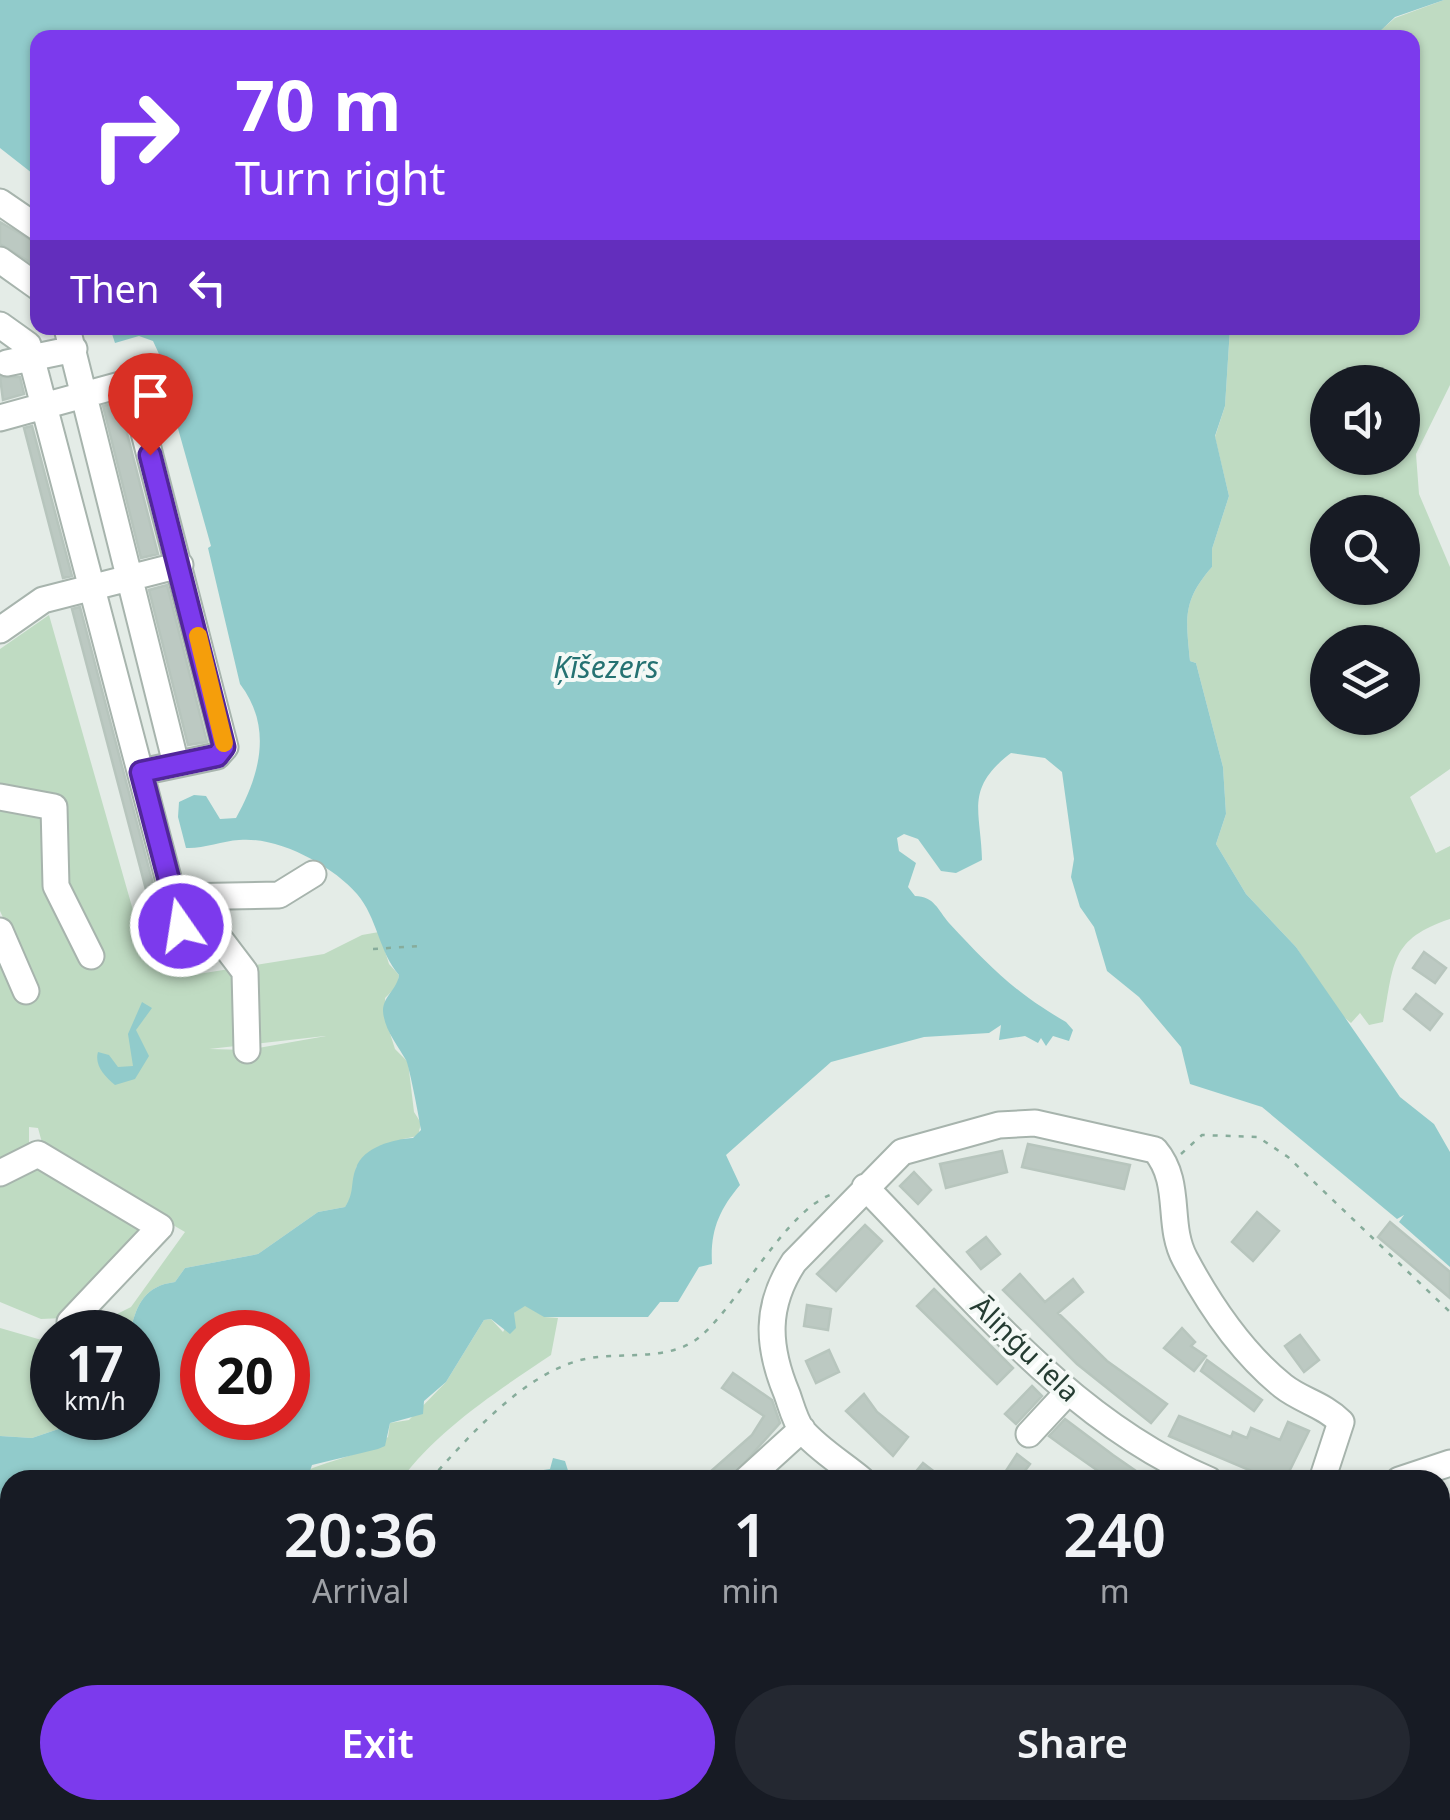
<!DOCTYPE html>
<html lang="en">
<head>
<meta charset="utf-8">
<style>
	body { margin:0; font-family:"Noto Sans",sans-serif; background:#242831; color:#f1f3f6; height:100vh; display:flex; flex-direction:column; font-size:38px; white-space:nowrap }
	* { box-sizing:border-box; margin:0 }
	p { font-size:32px; color:#9ea1a6 }
	.icon { flex:none; width:55px; height:55px; fill:none; stroke:currentColor; stroke-width:2; stroke-linecap:round; stroke-linejoin:round }
	.map { position:relative; flex:1; overflow:hidden }
	.side { position:absolute; left:0px; top:1470px; width:1450px; height:350px; display:flex; flex-direction:column; background:#171b24; border-radius:30px 30px 0 0; box-shadow:0 2px 8px #0004 }
	.side>* { flex:none }
	.top-card { position:absolute; left:30px; top:30px; width:1390px; height:305px; border-radius:20px; box-shadow:0 2px 8px #0004; background:#7c3aed; color:#fff; overflow:hidden }
	.tools { position:absolute; left:1310px; top:365px; display:grid; gap:20px }
	.tools a { display:grid; place-items:center; width:110px; height:110px; border-radius:50%; background:#171b24; box-shadow:0 2px 8px #0004; font-size:50px }
	.speed { position:absolute; left:30px; top:1310px; display:flex; gap:20px; font-size:50px; font-weight:700; text-align:center }
	.speed>* { display:grid; place-content:center; width:130px; height:130px; border-radius:50%; background:#171b24; box-shadow:0 2px 8px #0004; line-height:1 }
	.speed small { font-size:25px; font-weight:400 }
	.speed .limit { border:15px solid #d22; background:#fff; color:#111 }
	.pin { position:absolute; display:grid; place-items:center; width:85px; height:85px; color:#fff; margin:-102px -42px; border-radius:50% 50% 50% 0; rotate:-45deg; box-shadow:0 0 10px #0007 }
	.pin .icon { rotate:45deg }
	.me { position:absolute; width:110px; margin:-55px; rotate:347deg; stroke-linejoin:round; filter:drop-shadow(0 0 8px #0008) }
	.turn { display:flex; align-items:center; gap:35px; height:210px; padding:0 40px; font-size:45px }
	.turn .icon { width:130px; height:130px; stroke-width:2.5 }
	.turn b { display:block; font-size:70px; line-height:85px }
	.then { display:flex; align-items:center; height:95px; padding:0 40px; background:#0003; gap:20px; font-size:38px }
	.eta { display:flex; justify-content:space-evenly; align-items:center; height:170px; text-align:center }
	.eta b { font-size:60px; font-weight:600; line-height:70px }
	.cta { display:flex; gap:20px; margin-top:auto; padding:20px 40px }
	.cta a { flex:1; height:115px; border-radius:60px; background:#7c3aed; color:#fff; font-size:40px; font-weight:600; line-height:115px; text-align:center }
	.cta a+a { background:#242831; color:#f1f3f6 }
	.map>svg:first-child { display:block }
</style>
</head>
<body>
<div class="map">
<svg width="1450" height="1820" viewBox="0 0 1450 1820">
	<rect width="100%" height="100%" fill="#e4ece7"/>
	<path fill="#d2dcd6" d="M1450,1590V1664L1440,1677V1605Z
		M1252,1810H1347L1337,1820H1241Z"/>
	<path fill="#bfdbc2" fill-rule="evenodd" d="M1444,0H1450V385L1416,454L1419,494L1450,567V769L1410,797L1436,853L1450,846V919C1389,939 1394,965 1383,1022L1369,1025L1360,1013L1351,1023L1339,1013L1296,947L1246,894L1216,844L1226,814L1223,767L1196,663L1190,661C1186,619 1182,601 1212,567V549L1229,496L1215,437L1225,406L1230,328H1412V38L1373,37L1395,18ZM1328,382H1402V458H1328ZM1328,512H1402V588H1328ZM1328,642H1402V718H1328Z
		M49,615L148,963L192,975L324,954L362,935L379,932L389,964L399,975L397,986L385,998L387,1024L395,1049L408,1062L414,1112L421,1123L418,1136L403,1139L356,1167L355,1192L345,1207L318,1212L258,1254L185,1268L175,1282C145,1286 137,1303 130,1332H81L131,1307L185,1232L44,1150L38,1128L29,1127V1152L0,1165V954L22,1001L38,993L0,911V805L40,813L48,889L91,966L103,959L62,883L60,802L0,791V649ZM326,1036L247,1050L209,1049L325,1036Z
		M38,1160L151,1226L63,1318L41,1319L0,1302V1179Z
		M525,1305L545,1317L558,1318L551,1355C499,1390 438,1429 401,1480H289C322,1459 358,1459 388,1437L390,1423L409,1420L446,1382L484,1320L491,1319L503,1332L514,1313Z
		M0,1328L52,1343V1418H91L32,1438L0,1436Z
		M0,1690L10,1695V1810H334L311,1820H0Z
		M951,1810H1015V1811L989,1820H939L951,1819Z
		M1129,1810H1236L1224,1820H1117Z"/>
	<path fill="#91cbcb" fill-rule="evenodd" d="M0,0H1444L1395,17L1373,38H38L37,177L0,148Z
		M110,328H1230L1225,406L1215,436L1229,496L1212,549V567C1182,601 1186,619 1190,661L1196,663L1223,767L1226,814L1216,844L1246,894L1296,947L1400,1097L1434,1124L1450,1152V1267L1399,1222L1404,1215L1397,1219L1262,1107L1190,1084L1181,1047L1139,997L1107,971L1094,927L1080,907L1071,877L1074,859L1062,772L1045,758L1011,753C964,789 981,811 982,860L956,873L941,871L918,839L904,834L897,838L899,851L916,863L908,887L915,896C934,896 938,910 949,923C989,966 1014,992 1066,1022L1073,1030L1069,1041L1053,1036L1046,1046L1041,1038L1038,1043L1025,1036L999,1040L1001,1025L989,1033L924,1037L831,1062L726,1155L740,1185C719,1210 710,1231 712,1264L699,1267L678,1302H660L648,1317H544L525,1306L514,1313L516,1328L510,1334L491,1319L484,1320L446,1382L424,1401L423,1414L390,1423L385,1446L378,1449L312,1465L307,1480H10V1695L0,1690V1436L32,1438L91,1418H138V1332H130C137,1303 145,1286 175,1282L185,1268L258,1254L318,1212L345,1207C355,1192 350,1183 356,1168C363,1147 394,1139 413,1138L421,1130C420,1122 409,1065 406,1060C398,1046 384,1029 383,1011C383,996 397,990 399,975C379,952 377,917 357,894C332,865 277,836 239,840C222,841 202,849 186,848L178,817L179,802L194,795L206,796L220,819L236,818C260,775 273,727 240,684L208,548L211,546L177,425L162,414L171,380L153,341L139,336L115,343ZM202,1332H288V1418H202Z
		M142,1002L152,1008L136,1030L149,1056L135,1079L115,1085C105,1077 94,1065 98,1052L109,1055L118,1067L133,1066L128,1034Z
		M553,1458L565,1461L571,1480H507L518,1474L550,1469Z"/>
	<path fill="#bcc9c2" stroke="#b7c5bd" stroke-width="2.5" d="M0,222L38,244V267L0,244Z
		M0,377H20L24,394L3,400Z
		M119,402L158,554L141,558L103,406Z
		M32,426L72,576L63,578L24,428Z
		M167,585L207,742L188,745L149,590Z
		M80,607L166,933L158,935L72,609Z
		M1424,952L1446,968L1435,983L1413,968Z
		M1416,994L1442,1014L1430,1030L1404,1009Z
		M1028,1144L1130,1165L1124,1189L1022,1167Z
		M1002,1151L1007,1172L946,1188L940,1164Z
		M914,1172L931,1190L918,1204L900,1186Z
		M1257,1212L1279,1231L1253,1261L1232,1242Z
		M1390,1222L1450,1272V1298L1378,1237Z
		M865,1225L882,1241L836,1291L817,1274Z
		M986,1237L1000,1254L981,1269L967,1252Z
		M1020,1274L1045,1302L1073,1279L1083,1292L1058,1313L1107,1361L1167,1404L1151,1423L1077,1364L1003,1290Z
		M934,1289L1013,1368L997,1384L917,1306Z
		M807,1305L831,1309L828,1330L804,1326Z
		M1182,1328L1195,1342L1191,1346L1206,1356L1194,1371L1164,1348Z
		M1300,1335L1319,1360L1304,1372L1285,1346Z
		M829,1350L839,1372L816,1383L806,1361Z
		M1207,1360L1262,1400L1254,1411L1201,1371Z
		M733,1373L772,1400L780,1423L729,1480H701L752,1435L764,1416L722,1388Z
		M1032,1386L1042,1396L1016,1424L1005,1414Z
		M864,1394L877,1412L908,1437L893,1456L846,1411Z
		M1179,1416L1231,1437L1233,1432L1247,1438L1251,1428L1280,1440L1288,1422L1309,1431L1285,1480H1264L1254,1472L1169,1436Z
		M1065,1419L1113,1455L1149,1480H1111L1064,1447L1049,1436Z
		M1017,1454L1030,1464L1018,1480H1000Z
		M923,1463L945,1480H909Z"/>
	<g fill="none" stroke-linecap="round" stroke-linejoin="round">
		<defs>
			<path id="minor" d="M0,202L38,228
				M0,260L38,287
				M0,325L28,345L181,927
				M67,328L176,764
				M7,363L74,349
				M0,418L131,382L225,747L217,756L141,772
				M0,630L43,600L180,565
				M0,797L54,807L56,886L91,956
				M175,897L279,895L313,874
				M188,897L245,972L247,1050
				M0,931L26,991
				M0,1173L38,1154L160,1227L70,1322
				M865,1187C970,1294 1069,1421 1209,1480
				M1029,1434L1067,1393
				M746,1480L802,1429
				M862,1480C843,1464 818,1449 802,1430C795,1421 791,1405 787,1394C767,1346 765,1306 794,1262L902,1152L999,1125L1035,1123L1155,1150C1183,1183 1166,1224 1185,1259C1209,1304 1242,1353 1283,1386C1302,1401 1323,1404 1341,1422L1322,1480
				M1399,1480L1450,1463
				M1440,1804L1450,1793
				M594,1810L597,1820"/>
			<path id="major" d="M1440,1524L1450,1515
				M1091,1820L1104,1810"/>
		</defs>
		<use href="#minor" stroke="#a7b4ad" stroke-width="29"/>
		<use href="#major" stroke="#c2c8c6" stroke-width="34"/>
		<path stroke="#87ac9b" stroke-width="2.5" stroke-dasharray="5 8" stroke-linecap="butt" d="M373,949L419,946
			M1181,1154L1202,1135L1258,1137L1288,1157L1450,1312
			M430,1480C468,1437 520,1378 577,1361C618,1349 668,1365 702,1335C740,1301 786,1212 830,1195
			M1440,1643L1450,1645
			M1440,1672L1450,1681
			M1050,1820L1061,1810"/>
		<use href="#minor" stroke="#fff" stroke-width="25"/>
		<use href="#major" stroke="#6d9d88" stroke-width="30"/>
		<path stroke="#60776d" stroke-width="5" stroke-dasharray="20 10" stroke-linecap="butt" d="M1440,1618L1450,1604
			M1440,1642L1450,1629
			M1440,1698L1450,1690
			M1254,1820L1265,1810
			M1282,1820L1292,1810
			M1321,1820L1330,1810"/>
	</g>
	<g fill="none" stroke-linecap="round" stroke-linejoin="round">
		<defs>
			<path id="route" d="M150,455L224,747L217,756L141,772L181,926"/>
		</defs>
		<use href="#route" stroke="#51269a" stroke-width="25"/>
		<use href="#route" stroke="#7c3aed" stroke-width="18"/>
		<path stroke="#f59e0b" stroke-width="18" d="M198,636L224,743"/>
	</g>
	<g text-anchor="middle" dominant-baseline="central" stroke-width="8" stroke-linejoin="round" paint-order="stroke">
		<g font-size="28" fill="#253c32" stroke="#f4f9f6">
			<text transform="translate(1026 1348) rotate(44)">Āliņģu iela</text>
		</g>
		<g font-size="30" font-style="italic" fill="#257272" stroke="#f4f9f6">
			<text x="606" y="666">Ķīšezers</text>
		</g>
	</g>
</svg>
<div class="tools">
<a><svg class="icon" aria-label="sound" viewBox="0 0 24 24"><path d="M4 9h4l5-4v14l-5-4H4zM17 9q2 3 0 6"/></svg></a>
<a><svg class="icon" aria-label="search" viewBox="0 0 24 24"><circle cx="10" cy="10" r="6"/><path d="M15 15l6 6"/></svg></a>
<a><svg class="icon" aria-label="layers" viewBox="0 0 24 24"><path d="M12 4l9 5-9 5-9-5zM3 14l9 5 9-5"/></svg></a>
</div>
<div class="speed"><div>17<small>km/h</small></div><div class="limit">20</div></div>
<div class="pin" style="left:150px;top:455px;background:#d93025"><svg class="icon" aria-label="arrive" viewBox="0 0 24 24"><path d="M6 21V4h12l-3 4 3 4H6"/></svg></div>
<svg class="me" style="left:181px;top:926px" viewBox="-20 -20 40 40"><circle r="17" fill="#7c3aed" stroke="#fff" stroke-width="3"/><path d="M0-11L8 9 0 5-8 9z" fill="#fff"/></svg>
<div class="top-card">
<div class="turn"><svg class="icon" aria-label="right" viewBox="0 0 24 24"><path d="M7 20v-9h11M14 6l5 5-5 5"/></svg><div><b>70 m</b>Turn right</div></div>
<div class="then">Then<svg class="icon" aria-label="left" viewBox="0 0 24 24"><path d="M17 20v-9H6M10 6l-5 5 5 5"/></svg></div>
</div>
<section class="side">
<div class="eta">
<div><b>20:36</b><p>Arrival</p></div>
<div><b>1</b><p>min</p></div>
<div><b>240</b><p>m</p></div>
</div>
<div class="cta"><a>Exit</a><a>Share</a></div>
</section>
</div>
</body>
</html>
